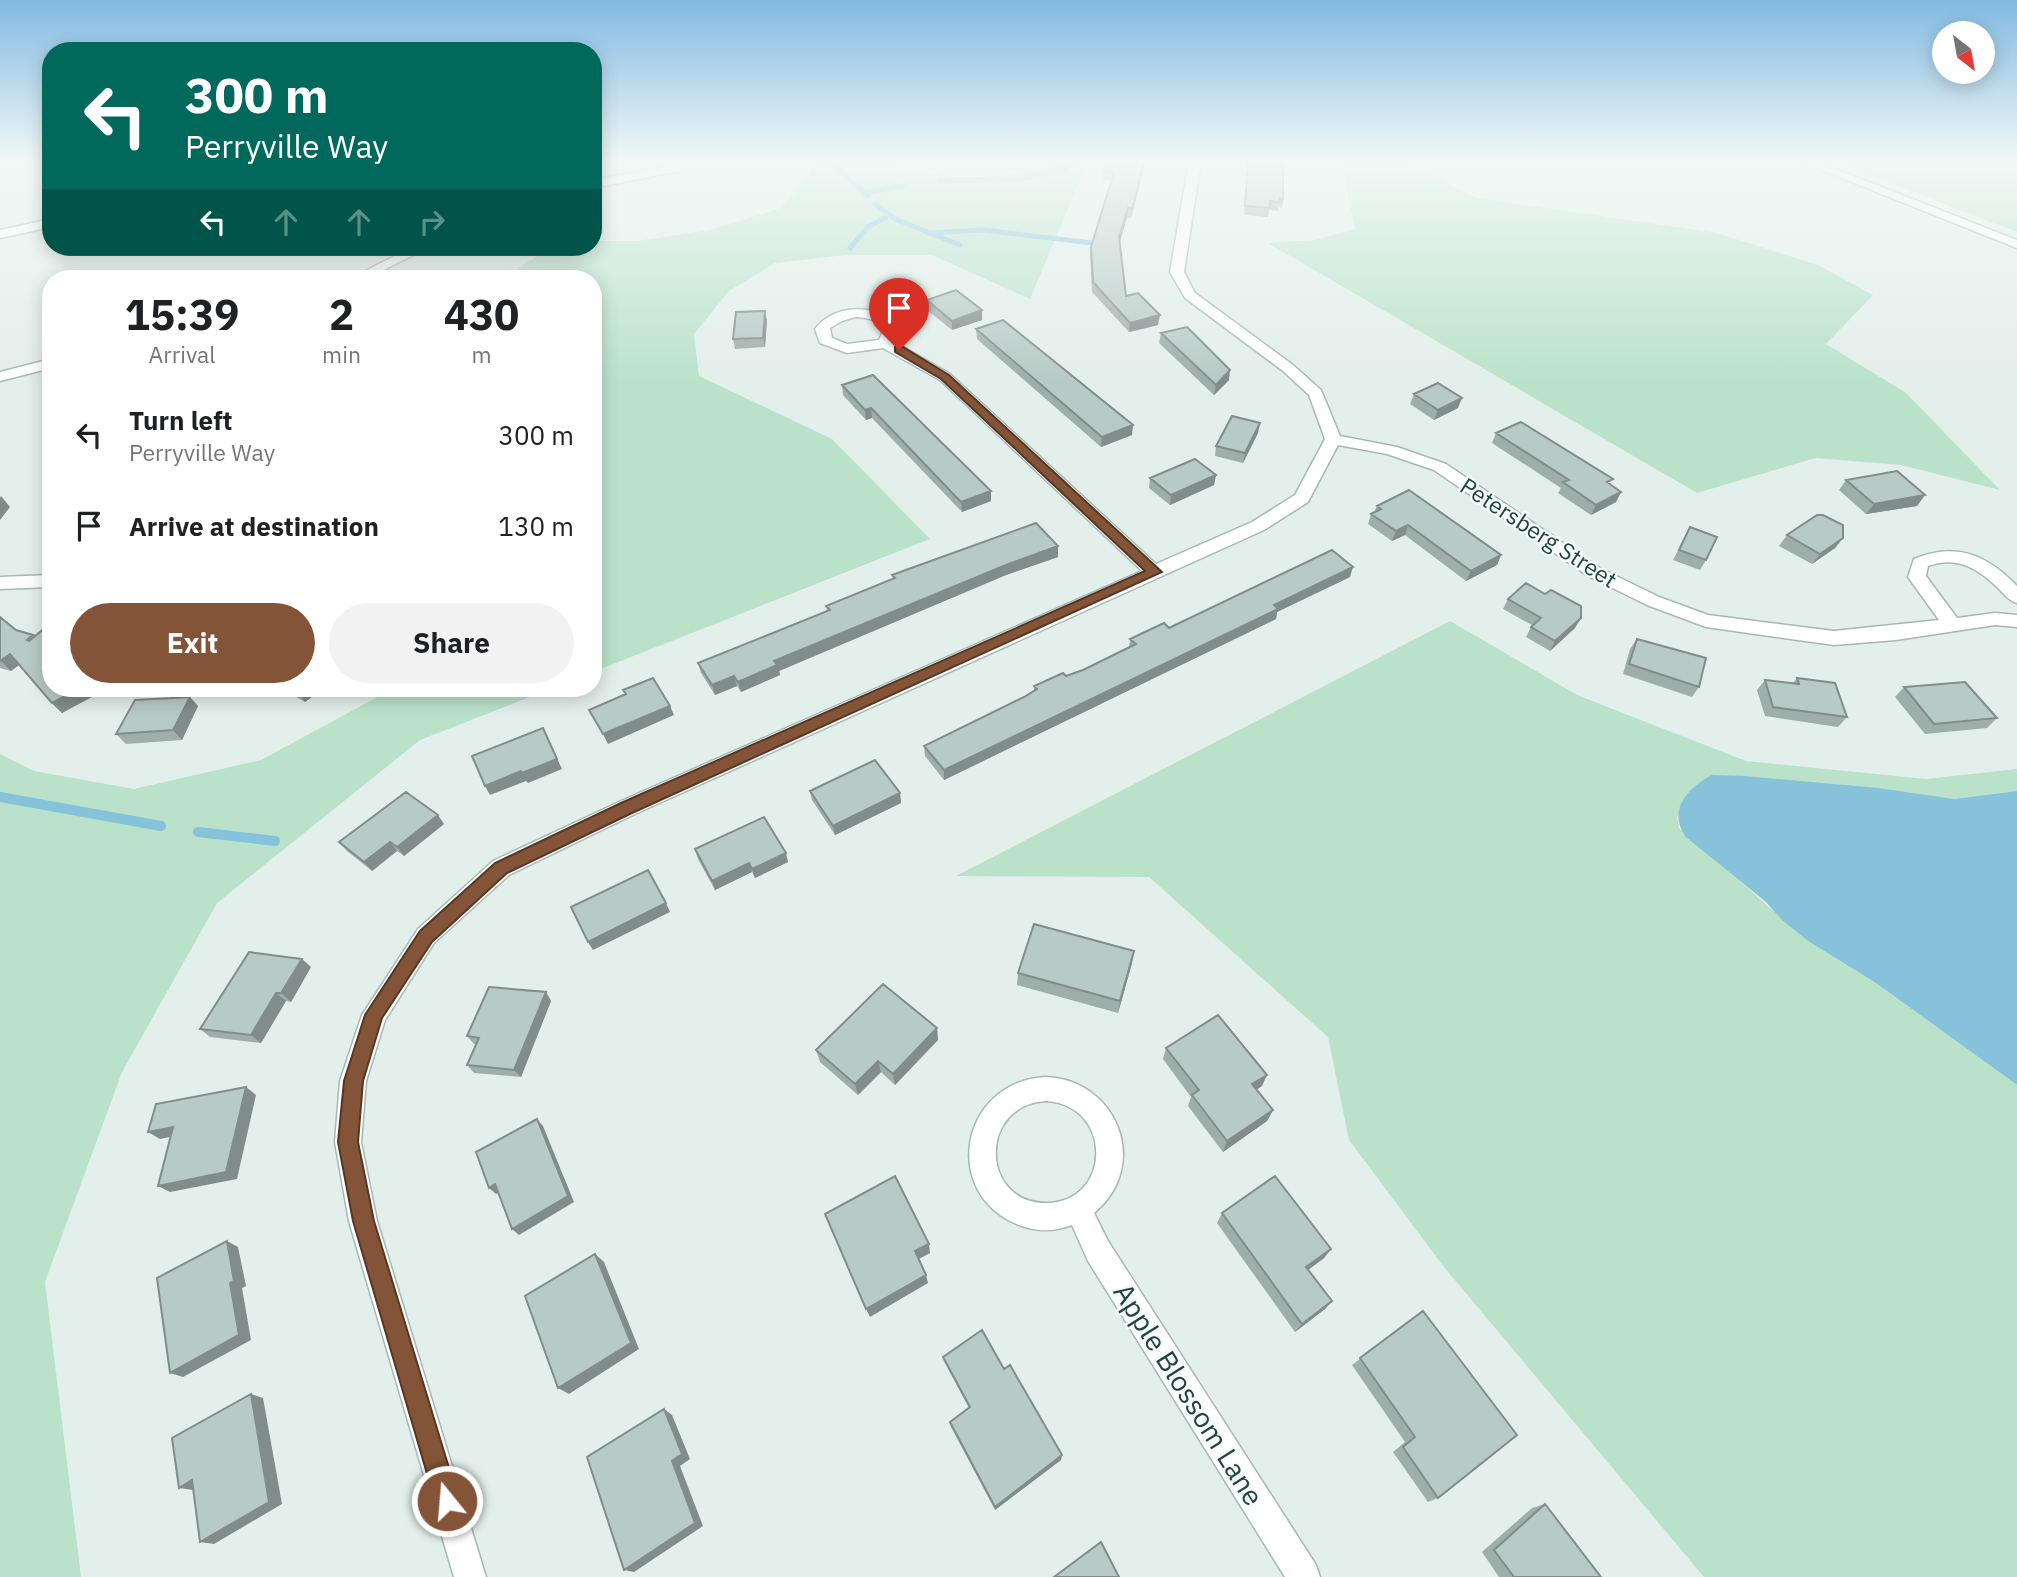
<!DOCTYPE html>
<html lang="en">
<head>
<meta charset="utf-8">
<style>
	body { margin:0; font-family:"IBM Plex Sans",sans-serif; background:#f2f2f2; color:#202124; height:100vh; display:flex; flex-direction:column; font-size:26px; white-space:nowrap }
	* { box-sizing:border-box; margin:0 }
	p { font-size:23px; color:#757577 }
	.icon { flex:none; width:38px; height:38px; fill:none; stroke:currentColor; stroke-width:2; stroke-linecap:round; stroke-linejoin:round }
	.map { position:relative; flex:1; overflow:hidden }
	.details { position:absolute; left:42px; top:270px; width:560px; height:427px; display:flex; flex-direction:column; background:#fff; border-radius:28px; box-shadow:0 4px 18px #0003 }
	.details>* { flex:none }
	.guide { position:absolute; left:42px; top:42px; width:560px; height:214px; border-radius:28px; box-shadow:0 4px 18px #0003; background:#00695c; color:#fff; overflow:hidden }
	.needle { width:46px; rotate:149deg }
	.fabs { position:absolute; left:1932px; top:21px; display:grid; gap:14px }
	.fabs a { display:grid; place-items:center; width:63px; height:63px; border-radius:50%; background:#fff; box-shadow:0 4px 18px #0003; font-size:35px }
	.pin { position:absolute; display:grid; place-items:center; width:60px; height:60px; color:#fff; margin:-72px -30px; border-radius:50% 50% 50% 0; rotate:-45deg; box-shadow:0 0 7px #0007 }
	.pin .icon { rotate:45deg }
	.me { position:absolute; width:77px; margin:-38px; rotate:343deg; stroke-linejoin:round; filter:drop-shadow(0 0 5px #0008) }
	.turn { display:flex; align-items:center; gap:24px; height:147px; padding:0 28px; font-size:32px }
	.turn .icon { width:91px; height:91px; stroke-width:2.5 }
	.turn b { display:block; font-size:49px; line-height:60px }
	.lanes { display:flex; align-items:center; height:66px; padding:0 28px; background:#0003; justify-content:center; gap:35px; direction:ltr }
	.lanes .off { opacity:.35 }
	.eta { display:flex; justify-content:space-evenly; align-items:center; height:119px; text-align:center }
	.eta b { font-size:42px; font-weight:800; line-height:49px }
	.primary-button { display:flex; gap:14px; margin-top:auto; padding:14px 28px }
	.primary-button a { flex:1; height:80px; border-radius:42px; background:#845438; color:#fff; font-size:28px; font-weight:800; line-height:80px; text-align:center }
	.primary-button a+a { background:#f2f2f2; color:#202124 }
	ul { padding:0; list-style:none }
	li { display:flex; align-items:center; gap:21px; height:91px; padding:0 28px }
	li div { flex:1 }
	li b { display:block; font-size:26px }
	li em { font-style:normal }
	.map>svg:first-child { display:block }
</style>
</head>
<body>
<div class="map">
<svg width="2017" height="1577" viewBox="0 0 2017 1577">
	<rect width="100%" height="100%" fill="#e3efeb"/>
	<path fill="#bae2ca" d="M810,161H883L920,172L983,180L1042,169L1058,161L1087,163L1030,299L932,255H846L775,263L729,291L694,334L699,376L832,439L930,539L593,672V278H504L551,247H593V241H637L710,230L778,209L810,177Z
		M1341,161H1399L1477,198L1717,233L1818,265L1873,295L1826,344L1906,393L2000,490L1901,465L1815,458L1697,493L1268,243L1315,240L1355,229Z
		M1833,161H2017V232Z
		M1450,621L1577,695L1746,761L1926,779L2017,769V791L1954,799L1745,776L1677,817L1679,828L1808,941L1876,983L2017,1085V1577H1704L1444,1267L1349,1140L1328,1037L1149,877L956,876Z
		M388,688H553L420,740L217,903L122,1072L45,1282L81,1577H0V754L34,771L134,789L261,760L383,694Z"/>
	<path fill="#86c2d9" d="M1712,775L1745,776L1878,788L1954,799L2017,791V1085L1876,983L1808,941L1781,919L1766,902L1686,837C1667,811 1687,788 1712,775Z"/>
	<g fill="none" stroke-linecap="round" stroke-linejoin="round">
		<path stroke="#86c2d9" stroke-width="5" d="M829,161L868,196
			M940,181L1027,178L1065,168
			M865,193L905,185
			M875,204L895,219L960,245
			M928,233L983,230L1093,243
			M850,248L868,227L886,217"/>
		<path stroke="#86c2d9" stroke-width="10" d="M0,797L161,826
			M198,832L275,841"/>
		<defs>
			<path id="minor" d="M1189,161H1201L1184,272L1195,293L1293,365L1321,390L1340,436L1397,447L1446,464L1600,568L1659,597L1708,615L1834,631L1939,620L1908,577L1914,559C1956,542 1986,554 2017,586V603C2009,601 2005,595 1999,589C1979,569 1957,555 1928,566L1926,576L1957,618L1995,613L2017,615V627L1995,625L1896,640L1834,645L1706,627L1647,605L1588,576L1434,470L1387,454L1338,445L1308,502L1264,530L635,814L509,875L434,943L385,1020L366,1081L361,1142L377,1221L486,1577H454L349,1221L335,1142L340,1081L362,1015L418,929L493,861L619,802L1142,571L940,380L883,348L847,353L820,343L815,329C832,307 862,305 886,315L897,331L893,341L950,374L1156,564L1252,522L1295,495L1325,439L1309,395L1283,371L1185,298L1170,272ZM855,317C867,318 878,318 883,331L879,340L847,344L832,338L830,328L842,321Z
				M1799,161H1815L2017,240V248Z
				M676,165L682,169L680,171L593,188V180Z
				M51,219V227L0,238V230Z
				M413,247H429L368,278H351Z
				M51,359V368L0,381V372Z
				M51,575V587L0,589V577Z
				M1046,1077C1118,1080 1151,1166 1094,1213L1108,1241L1316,1565L1320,1577H1285L1088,1261L1072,1225C1053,1232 1037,1232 1019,1225C939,1193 961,1081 1046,1077ZM1046,1101C1114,1105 1112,1203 1046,1203C980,1203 978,1105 1046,1101Z"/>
		</defs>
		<use href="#minor" stroke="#a5b8b4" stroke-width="3"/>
		<use href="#minor" fill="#fff" fill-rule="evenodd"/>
	</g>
	<path fill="#9eaea9" d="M1146,161L1131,218H1127L1120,242L1126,296L1158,325L1129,332L1092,292L1090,256L1091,247L1111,181L1103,180L1104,171Z
		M1247,161H1283V199L1282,208L1278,207V211L1269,210L1268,217L1244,215Z
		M927,300L982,310V320L952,330L927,310Z
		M767,320L765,347L735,349L733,339Z
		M976,329L1132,435L1101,447L977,339Z
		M1161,333L1229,380L1214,395L1159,343Z
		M842,385L991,501L962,512L872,418L866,420L843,395Z
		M1414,394L1458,408L1434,420L1410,404Z
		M1258,433L1243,463L1215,456L1216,446Z
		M1496,433L1610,485L1621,492L1616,502L1591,515L1558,493L1561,488L1492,443Z
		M1216,475L1214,485L1170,505L1149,488L1150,478Z
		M1846,480L1925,495L1917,506L1866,514L1839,490Z
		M1377,506L1501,555L1497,565L1466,581L1405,535L1392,541L1368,524L1371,514L1374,512Z
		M1690,527L1706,560L1700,570L1673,560Z
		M1787,535L1843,538L1835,548L1812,564L1779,546Z
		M1058,546V557L1006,575L779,671L780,675L741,692L737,686L715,695L701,673L698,663L827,611L826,606L893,579L892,575Z
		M1350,577L1277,612L1276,619L944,780L925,756L924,746L1024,697L1034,690V686L1083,670L1129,647L1130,639Z
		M1508,599L1575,628L1550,651L1526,637L1532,625L1503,609Z
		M0,617L51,688H101L103,691L62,713L52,703L19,665L11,671L0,668Z
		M1637,639L1699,687L1692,697L1623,674L1630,649Z
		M1797,678L1847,717L1838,727L1765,716L1757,690L1765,680L1793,683Z
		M1904,687L1997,718L1987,728L1925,734L1895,697Z
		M280,688H324L305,702Z
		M198,706L182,740L126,744L116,734Z
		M810,791L900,793L901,803L835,835L812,800Z
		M444,824L404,856L397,851L372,871L347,851L339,842Z
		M695,849L788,862L755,878L752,872L715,890L698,859Z
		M1132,963L1118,1013L1017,985L1018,973Z
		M311,967L291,1002L286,1001L261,1043L210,1037L200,1029Z
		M546,992L551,1001L521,1077L474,1073L467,1065L476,1044H474L467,1036Z
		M937,1028L938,1040L895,1085L881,1072L858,1095L820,1062L816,1050Z
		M1166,1048L1262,1086L1256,1090L1273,1110L1267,1121L1223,1152L1188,1106L1191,1097L1163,1059Z
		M1222,1213L1331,1249L1324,1258L1308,1270L1332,1301L1325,1309L1295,1332L1217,1223Z
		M1423,1311L1438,1498L1428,1502L1393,1452L1405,1442L1352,1365Z
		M943,1357L1004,1369L1061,1460L995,1510L951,1427L950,1422L969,1408L945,1363Z
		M1545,1504L1601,1577H1499L1482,1552L1532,1508Z"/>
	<path fill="#818d8a" d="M1144,161H1146L1131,218L1132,209Z
		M1128,208L1127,218L1118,247L1119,237Z
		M982,310V320L952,330V321Z
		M765,311L767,320L765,347L763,338Z
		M1160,315L1158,325L1129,332L1130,323Z
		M1230,370L1229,380L1214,395L1216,385Z
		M1462,398L1458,408L1434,420L1438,410Z
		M871,408L872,418L866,420L865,410Z
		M1260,423L1258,433L1243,463L1245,453Z
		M1133,425L1132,435L1101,447L1102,437Z
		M1216,475L1214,485L1170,505L1171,495Z
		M991,491V501L962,512L961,502Z
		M1621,492L1616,502L1591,515L1596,505Z
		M1925,495L1917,506L1866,514L1874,504Z
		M1,496L10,507L0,520V498Z
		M1408,525L1405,535L1392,541L1396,531Z
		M1843,538L1835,548L1812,564L1820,554Z
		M1058,546V557L1006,575L779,671L780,675L741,692L738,682L774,661L1006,565Z
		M1501,555L1497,565L1466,581L1471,571Z
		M1353,567L1350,577L1277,612L1276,619L944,780V770L1274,605Z
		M1581,618L1575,628L1550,651L1555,641Z
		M10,654L20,664L11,671L1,661Z
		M734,676L737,686L715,695L712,685Z
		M81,688H101L103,691L62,713L52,703Z
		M303,688H324L305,702L298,692Z
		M340,688H349L343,692Z
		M190,697L198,706L182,740L173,730Z
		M670,706L674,715L608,744L603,734Z
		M543,728L562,769L528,783L526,781L490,795L485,786L521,771Z
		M900,793L901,803L835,835L833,826Z
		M438,815L444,824L404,856L397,847Z
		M390,842L397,851L372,871L364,862Z
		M786,853L788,862L755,878L752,869Z
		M749,863L752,872L715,890L712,881Z
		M666,903L670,912L593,950L588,942Z
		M1134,951L1132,963L1118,1013L1120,1001Z
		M302,959L311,967L291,1002L281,993Z
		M546,992L551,1001L521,1077L514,1070Z
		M276,993L286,1001L261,1043L251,1035Z
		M937,1028L938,1040L895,1085L893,1074Z
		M878,1061L881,1072L858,1095L855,1084Z
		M1267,1075L1262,1086L1247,1095L1252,1084Z
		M246,1087L256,1095L237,1179L170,1192L158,1186Z
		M1273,1110L1267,1121L1223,1152L1227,1141Z
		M537,1119L543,1126L574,1202L519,1235L512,1229Z
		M173,1127L185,1134L160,1139L148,1132Z
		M495,1184L503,1191L496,1194L489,1188Z
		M227,1241L238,1247L246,1286L242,1288L251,1340L183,1377L170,1373L230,1283Z
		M929,1244L930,1253L917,1260L915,1251Z
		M1331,1249L1324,1258L1300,1276L1306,1267Z
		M595,1254L604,1262L639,1349L569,1394L558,1388Z
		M926,1275L928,1283L870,1317L866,1309Z
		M1332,1301L1325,1309L1295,1332L1302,1324Z
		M251,1394L263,1398L282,1504L214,1544L200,1542Z
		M664,1409L672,1415L690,1459L680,1466L703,1526L634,1572L624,1570Z
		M1062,1455L1061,1460L995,1510V1507Z
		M192,1480L206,1483L193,1490L179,1488Z"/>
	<path fill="#b8cac5" stroke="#818d8a" stroke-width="2" d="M1107,161H1144L1132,209L1128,208L1119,237L1126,296L1138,293L1160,315L1130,323L1093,282L1091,247L1114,172L1104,171Z
		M1248,161H1283V199L1280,198L1279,202L1270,201V208L1245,206Z
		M956,290L982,310L952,321L927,300Z
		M765,311L763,338L733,339L736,312Z
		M1003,320L1133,425L1102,437L976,329Z
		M1187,327L1230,370L1216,385L1161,333Z
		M873,375L991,491L961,502L871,408L865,410L842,385Z
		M1438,383L1462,398L1438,410L1414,394Z
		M1232,416L1260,423L1245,453L1216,446Z
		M1521,422L1613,479L1607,482L1621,492L1596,505L1563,482L1569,480L1496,433Z
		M1195,459L1216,475L1171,495L1150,478Z
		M1897,471L1925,495L1874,504L1846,480Z
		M1409,490L1501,555L1471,571L1408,525L1396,531L1371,514L1381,509L1377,506Z
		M1817,515H1823L1843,525V538L1820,554L1787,535Z
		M1036,523L1058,546L1006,565L774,661L777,665L738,682L734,676L712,685L698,663L830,610L826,606L895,578L892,575Z
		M1690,527L1717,537L1706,560L1679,550Z
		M1332,550L1353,567L1274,605L1278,609L944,770L924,746L1024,697L1037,689L1034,686L1063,673L1066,676L1083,670L1136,644L1130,639L1164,623L1169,628Z
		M1526,583L1545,594L1551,590L1581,606V618L1555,641L1531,627L1541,618L1508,599Z
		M0,617L16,630L33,635L27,640L29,641L46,627L51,633V688H81L52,703L10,654L0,661Z
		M1637,639L1706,658L1699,687L1629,664Z
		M653,678L670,706L603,734L589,710L626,694L623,690Z
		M1797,678L1835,683L1847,717L1773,707L1765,680L1799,684Z
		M1965,682L1997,718L1934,724L1904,687Z
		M290,688H303L298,692Z
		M190,697L173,730L116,734L135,700Z
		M543,728L557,759L522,773L521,771L485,786L472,756Z
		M875,760L900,793L833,826L810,791Z
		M406,792L438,815L397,847L390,842L364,862L339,842Z
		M764,817L786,853L752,869L749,863L712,881L695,849Z
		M648,870L666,903L588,942L571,907Z
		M1034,924L1134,951L1120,1001L1018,973Z
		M249,952L302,959L281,993H276L251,1035L200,1029Z
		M883,984L937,1028L893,1074L878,1061L855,1084L816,1050Z
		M489,987L546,992L514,1070L467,1065L479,1038L467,1036Z
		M1218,1015L1267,1075L1252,1084L1273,1110L1227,1141L1192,1095L1199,1090L1166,1048Z
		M246,1087L226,1172L158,1186L173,1127L148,1132L156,1104Z
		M537,1119L568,1196L512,1229L495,1184L489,1188L476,1152Z
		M895,1176L929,1244L915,1251L926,1275L866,1309L825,1214Z
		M1275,1176L1331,1249L1306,1267L1332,1301L1302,1324L1222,1213Z
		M227,1241L234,1281L230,1283L239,1335L170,1373L157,1278Z
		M595,1254L631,1343L558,1388L525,1296Z
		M1423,1311L1517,1435L1438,1498L1403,1447L1415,1437L1360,1358Z
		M982,1330L1004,1369L1010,1365L1062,1455L995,1507L950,1422L970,1407L943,1357Z
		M251,1394L269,1502L200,1542L192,1480L179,1488L172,1438Z
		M664,1409L682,1454L672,1461L695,1523L624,1570L587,1457Z
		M1545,1504L1601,1577H1514L1494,1550Z
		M1101,1542L1119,1577H1054Z"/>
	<linearGradient id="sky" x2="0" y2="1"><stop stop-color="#81bae2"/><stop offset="0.42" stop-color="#f2f8f6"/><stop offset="1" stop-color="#f2f8f6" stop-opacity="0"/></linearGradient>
	<rect width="2017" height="382" fill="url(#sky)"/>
	<path fill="#845438" stroke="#563724" stroke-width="2" d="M895,347H903L949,375L1162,572L632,813L507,873L432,942L382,1018L363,1081L358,1142L374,1221L459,1501L455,1509L447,1513L438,1509L435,1501L353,1221L338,1142L344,1081L365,1015L420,931L495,863L621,803L1145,571L941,379L895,352Z"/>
	<g text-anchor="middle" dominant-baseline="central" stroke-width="5" stroke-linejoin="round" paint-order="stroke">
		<g font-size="23" fill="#21433e" stroke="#f5faf8">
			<text transform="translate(1539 532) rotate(33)">Petersberg Street</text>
		</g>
		<g font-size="28" fill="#21433e" stroke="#f5faf8">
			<text transform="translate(1189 1394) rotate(58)">Apple Blossom Lane</text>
		</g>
	</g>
</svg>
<div class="fabs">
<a><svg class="needle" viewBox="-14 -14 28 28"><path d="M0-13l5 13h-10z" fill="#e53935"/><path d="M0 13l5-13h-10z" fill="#757577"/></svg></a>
</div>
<div class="pin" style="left:899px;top:350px;background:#d93025"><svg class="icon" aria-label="arrive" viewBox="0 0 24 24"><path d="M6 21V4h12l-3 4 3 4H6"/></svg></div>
<svg class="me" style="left:447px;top:1501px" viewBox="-20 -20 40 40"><circle r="17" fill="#845438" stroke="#fff" stroke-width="3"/><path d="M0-11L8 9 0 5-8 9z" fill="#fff"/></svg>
<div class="guide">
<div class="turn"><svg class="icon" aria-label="left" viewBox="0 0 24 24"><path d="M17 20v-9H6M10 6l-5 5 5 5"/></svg><div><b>300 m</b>Perryville Way</div></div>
<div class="lanes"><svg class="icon" aria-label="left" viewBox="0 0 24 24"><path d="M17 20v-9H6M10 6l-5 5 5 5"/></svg><svg class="icon off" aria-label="ahead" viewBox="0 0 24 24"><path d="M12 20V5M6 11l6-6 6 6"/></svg><svg class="icon off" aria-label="ahead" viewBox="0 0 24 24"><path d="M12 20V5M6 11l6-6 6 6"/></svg><svg class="icon off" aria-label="right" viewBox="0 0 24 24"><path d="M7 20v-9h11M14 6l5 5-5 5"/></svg></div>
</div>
<section class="details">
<div class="eta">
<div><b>15:39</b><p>Arrival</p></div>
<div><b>2</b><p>min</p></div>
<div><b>430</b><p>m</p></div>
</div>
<ul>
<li><svg class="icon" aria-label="left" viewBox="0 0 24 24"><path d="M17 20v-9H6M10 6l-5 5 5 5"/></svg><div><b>Turn left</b><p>Perryville Way</p></div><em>300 m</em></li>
<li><svg class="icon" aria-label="arrive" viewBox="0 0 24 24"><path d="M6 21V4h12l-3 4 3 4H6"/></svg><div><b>Arrive at destination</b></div><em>130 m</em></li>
</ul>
<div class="primary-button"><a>Exit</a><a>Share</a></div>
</section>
</div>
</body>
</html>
